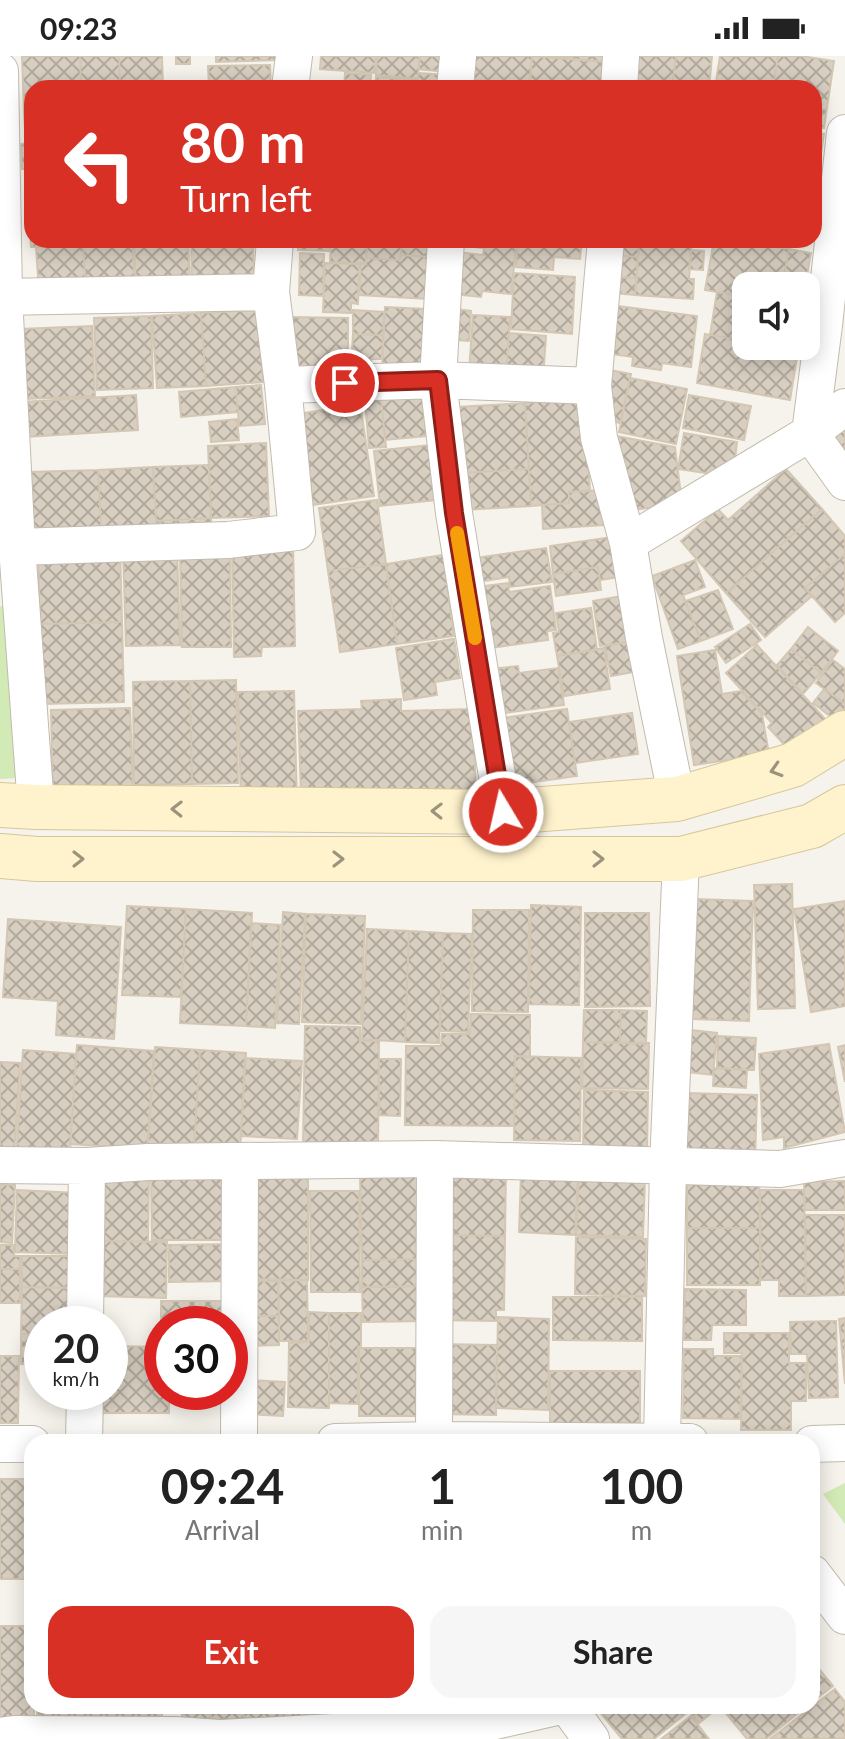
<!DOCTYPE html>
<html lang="en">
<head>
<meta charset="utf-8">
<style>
	body { margin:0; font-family:Lato,sans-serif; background:#f6f6f6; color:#222; height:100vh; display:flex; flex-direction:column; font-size:30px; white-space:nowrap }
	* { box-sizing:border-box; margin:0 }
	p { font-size:26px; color:#767676 }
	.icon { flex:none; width:44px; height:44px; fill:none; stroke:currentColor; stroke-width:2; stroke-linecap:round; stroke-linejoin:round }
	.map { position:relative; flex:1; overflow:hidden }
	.side { position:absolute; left:24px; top:1378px; width:796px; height:280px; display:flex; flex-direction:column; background:#fff; border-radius:24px; box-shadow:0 4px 20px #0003 }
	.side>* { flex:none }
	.hud { position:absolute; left:24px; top:24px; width:798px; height:168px; border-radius:24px; box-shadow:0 4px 20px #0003; background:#d93025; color:#fff; overflow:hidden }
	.fabs { position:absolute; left:732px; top:216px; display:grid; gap:16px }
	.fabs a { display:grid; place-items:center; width:88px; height:88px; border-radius:16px; background:#fff; box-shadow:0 4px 20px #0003; font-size:40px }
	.speed { position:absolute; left:24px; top:1250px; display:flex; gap:16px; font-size:40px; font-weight:700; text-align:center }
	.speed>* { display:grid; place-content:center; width:104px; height:104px; border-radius:50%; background:#fff; box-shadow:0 4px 20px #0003; line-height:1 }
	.speed small { font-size:20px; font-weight:400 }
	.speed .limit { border:12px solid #d22; background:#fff; color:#111 }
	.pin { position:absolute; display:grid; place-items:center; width:68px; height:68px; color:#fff; margin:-34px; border:4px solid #fff; border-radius:50%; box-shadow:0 2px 8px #0007 }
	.me { position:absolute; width:88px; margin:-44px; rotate:351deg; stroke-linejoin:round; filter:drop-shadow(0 0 6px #0008) }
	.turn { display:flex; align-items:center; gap:28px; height:168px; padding:0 24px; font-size:36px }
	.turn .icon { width:104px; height:104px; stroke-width:2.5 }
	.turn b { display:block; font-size:56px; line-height:68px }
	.eta { display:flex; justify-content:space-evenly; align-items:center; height:136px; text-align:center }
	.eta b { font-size:48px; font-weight:700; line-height:56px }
	.button { display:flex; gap:16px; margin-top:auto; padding:16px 24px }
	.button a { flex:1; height:92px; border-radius:24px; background:#d93025; color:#fff; font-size:32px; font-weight:700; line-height:92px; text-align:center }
	.button a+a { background:#f6f6f6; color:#222 }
	.status { display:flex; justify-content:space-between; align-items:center; height:56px; padding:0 40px; background:#fff; direction:ltr }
	.status svg { height:22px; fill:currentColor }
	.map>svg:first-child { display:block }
</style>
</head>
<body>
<div class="status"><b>09:23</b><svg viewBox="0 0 49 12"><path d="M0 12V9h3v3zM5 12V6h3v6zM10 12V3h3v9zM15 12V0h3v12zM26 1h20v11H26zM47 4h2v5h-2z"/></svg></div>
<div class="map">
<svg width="845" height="1683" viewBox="0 0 845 1683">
	<defs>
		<pattern id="building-cross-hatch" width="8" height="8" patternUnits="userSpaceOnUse" patternTransform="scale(2)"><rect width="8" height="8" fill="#d8cfc1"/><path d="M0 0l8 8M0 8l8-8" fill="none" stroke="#b1aa9e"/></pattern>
	</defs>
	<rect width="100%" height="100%" fill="#f6f3ec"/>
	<path fill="#d2eab5" d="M0,550L14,552L21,722L0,723Z
		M845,1427V1468L823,1438Z"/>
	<path fill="url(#building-cross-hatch)" stroke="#d3c7b4" stroke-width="2" d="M22,0H80L81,32H32V56L24,57Z
		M80,0H119L120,32H81Z
		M119,0H162L163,32H120Z
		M176,0H190V8H176Z
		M216,0H277V4L216,6Z
		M321,0H376L374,17L320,13Z
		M377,0H419L418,23L376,19Z
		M420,0H447L446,16L419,13Z
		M469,0H532L530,29L466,23Z
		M532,0L605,6L602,32H529Z
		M546,0H605V6Z
		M634,0H676L672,32H630Z
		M676,0H712L709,32H672Z
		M720,0H778L773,32H715Z
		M778,0H801L834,5L824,72L814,71V32H773Z
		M270,9L271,30L209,32L208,10Z
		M345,17L371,19L370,32L344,31Z
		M418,17L446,19L445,32H411V24H418Z
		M376,21L411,24V32H375Z
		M203,25V32H163V27Z
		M32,56V87H26L24,57Z
		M814,77L824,78L816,130L814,129Z
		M26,87H32V113H22L21,88Z
		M27,140H32V184H56L57,189L31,191Z
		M56,184H132L57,189Z
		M132,184L135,228L86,232L83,188Z
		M134,184H188L190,228L136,230Z
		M191,184H253L254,226L192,228Z
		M298,184H330V195L298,194Z
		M331,184H367L366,208L330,206Z
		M367,184H402L400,204L366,202Z
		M402,184H431L430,201L401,199Z
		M457,184H483L482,192L456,189Z
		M518,184H582L580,203L554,201L553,214L516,211Z
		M611,184H639L638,201L610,199Z
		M639,184H692L689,223H694L693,243L635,239Z
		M714,184H740L789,193L782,230H746V241L705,234Z
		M485,187L516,191L511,238L482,235L481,241L453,238L458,196L483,199Z
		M83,188L86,232L39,235L36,191Z
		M789,193L811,197L805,230H782Z
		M691,194L704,195L703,214L689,213Z
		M300,197L324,198L323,240L299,239Z
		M401,199L430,201L428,243L359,239L361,207L366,208V202L400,204Z
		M610,199L638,201L637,222L609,221Z
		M325,207L359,208L358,248L351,247V257L323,256Z
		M514,217L575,221L572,278L511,273Z
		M615,221L637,222L635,239L613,237Z
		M717,236L746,241V285L710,279Z
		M610,249L697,260L691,311L662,307L661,314L632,310L633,301L604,297Z
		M385,251L426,253L424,313L382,311Z
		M447,252L471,255L469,285L444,283Z
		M258,254L263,326L206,330L201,257Z
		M353,254L384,256L383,279L353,278Z
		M201,257L206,330L157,332L152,260Z
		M473,259L510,261L506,319L469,316Z
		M151,260L153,332L97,334L94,262Z
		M292,261L348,262V319H292Z
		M92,270L95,340L23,343L20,273Z
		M509,277L546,280L543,323L506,319Z
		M353,278L383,279L382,303H371L370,311L351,310Z
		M705,278L746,285V290H772L798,295L790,344L697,327Z
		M605,313L631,318L620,367L607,364Z
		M630,322L687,333L676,388L619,376Z
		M422,328L426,380L385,384L380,332Z
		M261,329L265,368L239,370L236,331Z
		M236,331L238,356L181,361L179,336Z
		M380,332L386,391L369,392L364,333Z
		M136,339L138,374L25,381L23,346Z
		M689,339L751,350L744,384L683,372Z
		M584,342L590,435L569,436V447L531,450L525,347Z
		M525,347L529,413L461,417L457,351Z
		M360,348L374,440L312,449L298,358Z
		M237,363L239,384L211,386L209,366Z
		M845,366V399L829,378Z
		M684,377L737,386L733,421L678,413Z
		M611,379L675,391L682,448L623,455Z
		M266,387L269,460L211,462L208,390Z
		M430,389L436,444L380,450L374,395Z
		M209,409L211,462L156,465L153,411Z
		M153,411L157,483L102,485L98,414Z
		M529,413L531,450L464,454L461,417Z
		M786,413L822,453L726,537L681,485L718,453L728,464Z
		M98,414L102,485L33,489L29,416Z
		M602,434L604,469L543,473L542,449L569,447V436Z
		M377,444L386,508L328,515L319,452Z
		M822,453L845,480V498L805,532L812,540L765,581L726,537Z
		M211,462L212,481L157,483L156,465Z
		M620,480L625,520L600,524L598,511L553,518L550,490Z
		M293,487L295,590L262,591L261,600L234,601L232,488Z
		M120,492L122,566L40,568L38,493Z
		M177,492L180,589L126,590L123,493Z
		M546,492L552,526L510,531L509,521L477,526L475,502Z
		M230,497L231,591H182L180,498Z
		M845,498V557L835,566L805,532Z
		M443,499L454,580L397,588L386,508Z
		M695,504L705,531L683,539L701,585L678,593L652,520Z
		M386,508L397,588L340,596L328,515Z
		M598,511L601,534L556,540L553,518Z
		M508,527L509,536L550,530L556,574L547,575L548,584L483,593L475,531Z
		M718,534L733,573L701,585L685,545Z
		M622,540L629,586L600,590L593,545Z
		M591,552L597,594L557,600L553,577L559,576L556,557Z
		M122,566L124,646L42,648L40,568Z
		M750,568L761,584L726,607L715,591Z
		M808,571L838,595L821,617L791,593Z
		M454,583L460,622L435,626L437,639L404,644L396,592Z
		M629,586L634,616L611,620L605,590Z
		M757,589L826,664L791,696L768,671L772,667L726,617Z
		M604,592L610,633L564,640L557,600Z
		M791,593L821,617L803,638L777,609Z
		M715,594L722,638L741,635L762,658L769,698L694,709L677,600Z
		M833,604L845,613V648L816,627Z
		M518,610L519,617L558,612L564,649L496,658L491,613Z
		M236,624L238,727L192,728L190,625Z
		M190,625L192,728L134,729L133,626Z
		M824,633L845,648V659L839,667L813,647Z
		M294,635L297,747H241L238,636Z
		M401,643V655L473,653L476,739L301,738L298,655L362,653L361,645Z
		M130,652L133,737L53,739L51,654Z
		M567,653L577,720L513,729L503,662Z
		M632,657L638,698L575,707L569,666Z
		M792,828L795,952L758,953L754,829Z
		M695,843L753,845L749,965L692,963Z
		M845,845V950L811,956L794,853Z
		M531,849L581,851L579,949L529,948Z
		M127,850L186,853L181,941L122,939Z
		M186,853L252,857L246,970L180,967Z
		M473,854H529L528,956L472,955Z
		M283,856L305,858L299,968L277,967Z
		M585,857H649L650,950L585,951Z
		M306,858L365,860L361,968L302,966Z
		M8,863L121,871L114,983L56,979L58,945L3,941Z
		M251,867L280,869L275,972L246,970Z
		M367,873L409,875L405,986L362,983Z
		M409,875L443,877L439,987L405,986Z
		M443,877L472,878L468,976L440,975Z
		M584,954H621L620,987L583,986Z
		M621,954L647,955L646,988L620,987Z
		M471,958L530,959V1001L515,1000L514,1070L405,1069L406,990H441L442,978H470Z
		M305,970L360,971V985H379L378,1092L303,1090Z
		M691,974L717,977L713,1019L688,1016Z
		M718,980L756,982L754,1014L717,1012Z
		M583,986L649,987L648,1033L582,1032Z
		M829,988L845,1076L784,1092V1081L763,1084L759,998Z
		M77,989L154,995L147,1093L70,1088Z
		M845,989V1026L838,991Z
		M155,991L200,994L194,1091L148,1088Z
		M23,994L76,998L70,1095L16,1102Z
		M200,994L246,997L240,1095L194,1091Z
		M515,1000L581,1002L580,1085L514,1084Z
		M245,1002L302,1005L297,1083L241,1080Z
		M379,1003H401L400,1060L379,1059Z
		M0,1006L20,1007L14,1100L0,1099Z
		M714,1012L747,1014L746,1032L713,1030Z
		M584,1034L648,1036L647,1098L583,1096Z
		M686,1037L757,1039L755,1105L685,1093Z
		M442,1110L506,1112L505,1180L441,1179Z
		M250,1111L308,1112V1224L250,1223Z
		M99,1116L149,1118L148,1186L98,1185Z
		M521,1117L578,1119L575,1179L519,1176Z
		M151,1118H231L232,1184H152Z
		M423,1119L425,1203L362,1204L360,1120Z
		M579,1121L645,1123L643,1181L576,1179Z
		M687,1122H759L760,1172H687Z
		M845,1125V1154H805L804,1126Z
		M0,1129H15L12,1187L0,1186Z
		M17,1134L77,1137L75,1198L15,1196Z
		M760,1134H804L806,1240H779V1224H761Z
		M310,1135H359L360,1236H311Z
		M805,1159H845V1239L806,1240Z
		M687,1172H760V1229H687Z
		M441,1179L505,1180L504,1254H496V1265L440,1264Z
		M576,1181L646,1183L645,1240L575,1238Z
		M98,1185L167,1186L166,1242L97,1240Z
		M233,1188V1225L169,1226V1189Z
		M0,1189H14V1200H20V1213H0Z
		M22,1200H81L80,1232L22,1231Z
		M425,1203V1230L362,1231V1204Z
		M0,1213H20V1247H0Z
		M307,1224L308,1285H279L278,1225Z
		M248,1225H278L279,1260H249Z
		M425,1230L426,1265L363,1266L362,1231Z
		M22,1231L77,1232L67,1268H42V1278H21Z
		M685,1233L746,1234V1269H712L711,1284H684Z
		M553,1241H642V1285L553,1284Z
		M161,1245H232V1336H170H230V1268H162L161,1291Z
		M309,1256L329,1257V1352L288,1351L289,1287L309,1286Z
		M329,1257H361V1290L358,1291V1348L329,1347Z
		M249,1260H279V1289L249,1290Z
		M498,1261L549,1263L548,1354L496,1352Z
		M845,1262V1328L839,1263Z
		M836,1265L838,1341L809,1342L807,1298H791L790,1266Z
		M724,1277H789V1307H806V1345H791V1374H741L742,1297H724Z
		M21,1278H42V1309L21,1308Z
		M439,1288L497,1289L496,1359L438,1358Z
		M110,1290L162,1291V1336H169V1357H101V1336H110Z
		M359,1292H423L422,1360H359Z
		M684,1293H713V1300H742L740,1363L683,1362Z
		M0,1300H19L18,1367H0Z
		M550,1315H640V1379L550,1382Z
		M249,1324L285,1326L283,1360L247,1358Z
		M0,1423H30L29,1523H0Z
		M0,1570H32V1650H34V1662H0Z
		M812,1604L833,1630L812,1646Z
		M835,1633L845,1646V1683H770Z
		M37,1650H162V1670L37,1667Z
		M182,1650H211V1675H182Z
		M211,1650H244L243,1675H210Z
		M244,1650H282V1668H244Z
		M282,1650H309V1668H282Z
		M327,1650H387V1664L326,1663Z
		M387,1650H443V1666L387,1664Z
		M595,1650H720L699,1667L689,1655L654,1683H622Z
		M720,1650H807L766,1683H747Z
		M691,1660L709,1683H661Z"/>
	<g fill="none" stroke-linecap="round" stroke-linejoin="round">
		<defs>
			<path id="street" d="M0,15L4,240L17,491L36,751
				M290,32L294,0
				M455,32L458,0
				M619,32L621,0
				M845,77L824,269L810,377L845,426
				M446,184L438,324L454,457L503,756
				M606,184L593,330L599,382L628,487L644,582L677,743
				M0,241L271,236
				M283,329L438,324L593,330
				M628,487L810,377L845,351
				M17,491L228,484L297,476L283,329L271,236L275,184
				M0,1109L87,1110L148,1106L435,1103L780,1113L845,1102
				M85,1268L87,1110
				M434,1384L435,1103
				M662,1385L668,1110L681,803
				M84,1386L85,1336
				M239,1386L240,1105
				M335,1386L434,1384L690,1386
				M0,1388H32
				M812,1388L845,1387
				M812,1517L845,1560
				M567,1650L591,1683
				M0,1680L14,1678L175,1679L220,1682L482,1668L561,1650"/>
			<path id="secondary" d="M0,749L36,751L503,756L677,743L793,709L845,677
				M0,800L37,803H681L812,770L845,751"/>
		</defs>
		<use href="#street" stroke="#c2bbae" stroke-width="38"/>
		<use href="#secondary" stroke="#d6c79b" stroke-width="46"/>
		<use href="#street" stroke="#fff" stroke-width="36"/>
		<use href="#secondary" stroke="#fff3cd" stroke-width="44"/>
	</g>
	<defs><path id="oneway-chevron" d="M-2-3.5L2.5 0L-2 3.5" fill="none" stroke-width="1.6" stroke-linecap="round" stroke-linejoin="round" transform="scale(2)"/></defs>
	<g stroke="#9c937c">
		<use href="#oneway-chevron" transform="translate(776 714) rotate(163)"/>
		<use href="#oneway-chevron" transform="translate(177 753) rotate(-179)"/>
		<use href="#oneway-chevron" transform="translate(437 755) rotate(-179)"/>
		<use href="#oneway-chevron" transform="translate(78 803)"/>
		<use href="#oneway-chevron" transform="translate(338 803)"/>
		<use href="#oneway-chevron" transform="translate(598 803)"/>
	</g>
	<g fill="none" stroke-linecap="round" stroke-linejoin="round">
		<defs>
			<path id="route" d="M345,327L438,324L454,457L503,756"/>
		</defs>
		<use href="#route" stroke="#8d1f18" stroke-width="20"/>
		<use href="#route" stroke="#d93025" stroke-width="14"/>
		<path stroke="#f59e0b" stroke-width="14" d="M457,477L475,582"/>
	</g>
</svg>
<div class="fabs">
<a><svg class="icon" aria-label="sound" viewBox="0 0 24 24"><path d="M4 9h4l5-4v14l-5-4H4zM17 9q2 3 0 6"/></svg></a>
</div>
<div class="speed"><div>20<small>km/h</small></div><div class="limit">30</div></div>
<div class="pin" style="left:345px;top:327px;background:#d93025"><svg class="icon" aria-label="arrive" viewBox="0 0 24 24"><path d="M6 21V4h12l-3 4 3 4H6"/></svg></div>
<svg class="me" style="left:503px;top:756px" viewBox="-20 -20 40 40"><circle r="17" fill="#d93025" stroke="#fff" stroke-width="3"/><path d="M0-11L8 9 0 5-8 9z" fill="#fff"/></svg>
<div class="hud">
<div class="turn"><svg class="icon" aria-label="left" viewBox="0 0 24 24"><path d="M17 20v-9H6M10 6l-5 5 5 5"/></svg><div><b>80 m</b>Turn left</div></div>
</div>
<section class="side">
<div class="eta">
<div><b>09:24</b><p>Arrival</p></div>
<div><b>1</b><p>min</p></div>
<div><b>100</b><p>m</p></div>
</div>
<div class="button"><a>Exit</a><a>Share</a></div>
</section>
</div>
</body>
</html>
